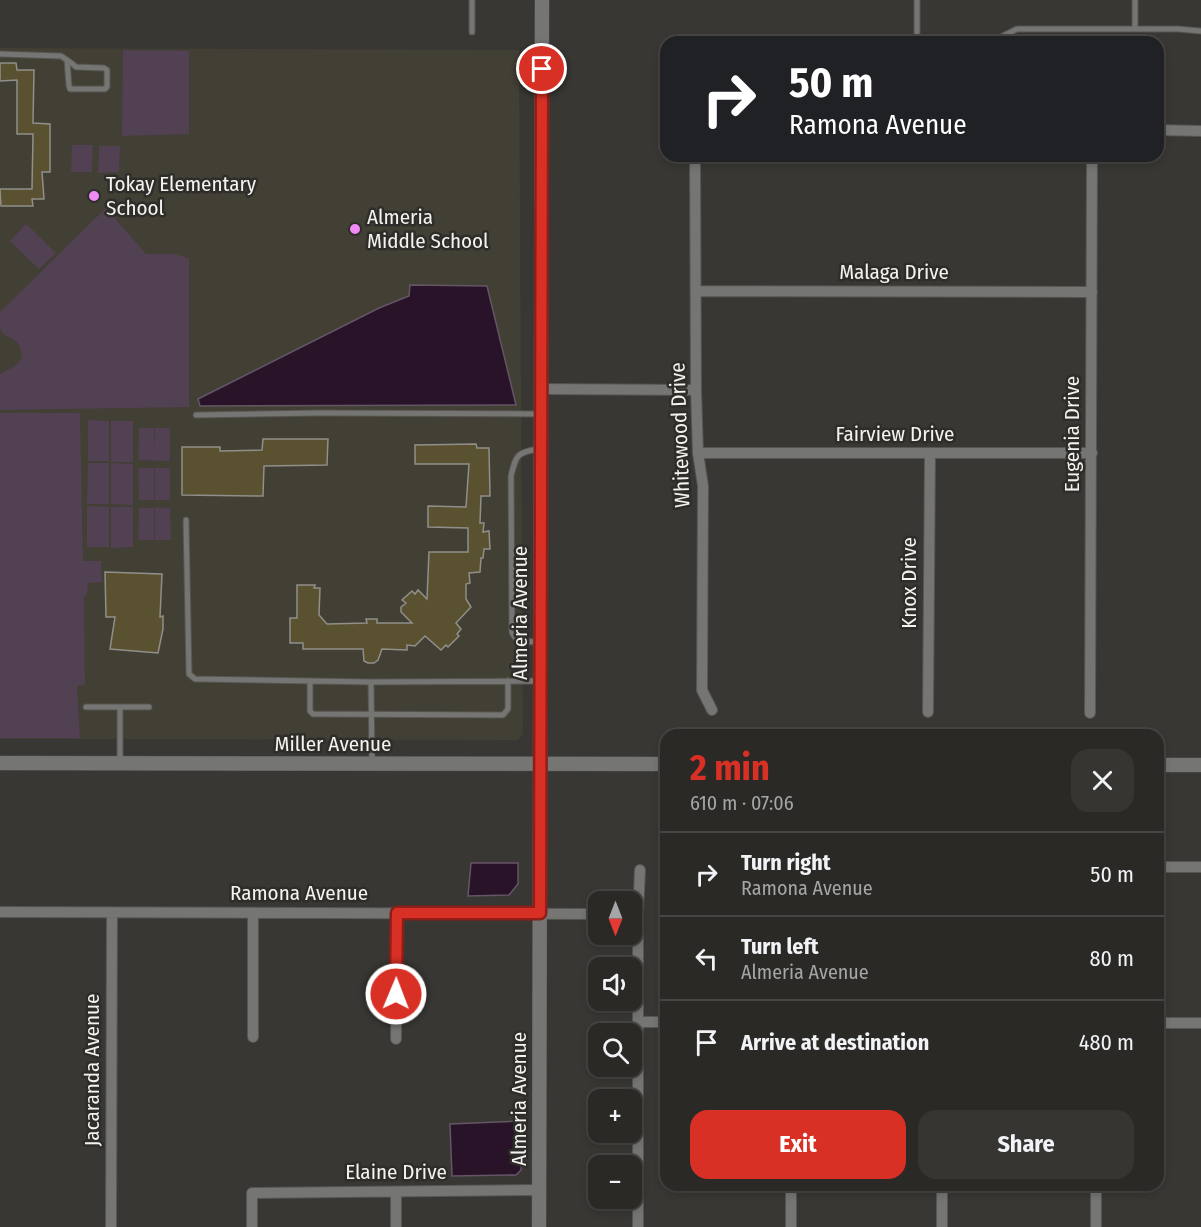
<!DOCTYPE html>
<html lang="en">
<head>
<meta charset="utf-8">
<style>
	body { margin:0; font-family:"Fira Sans Condensed",sans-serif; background:#363532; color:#f1f3f6; height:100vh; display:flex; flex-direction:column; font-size:22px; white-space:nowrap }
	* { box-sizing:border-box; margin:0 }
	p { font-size:20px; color:#a5a6a7 }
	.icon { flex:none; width:33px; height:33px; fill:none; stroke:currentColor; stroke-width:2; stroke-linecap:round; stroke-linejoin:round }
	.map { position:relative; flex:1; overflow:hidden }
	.panel { position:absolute; left:660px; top:729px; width:504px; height:462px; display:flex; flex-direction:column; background:#2a2926; border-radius:18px; box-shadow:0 3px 9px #0003,0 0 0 2px #464543 }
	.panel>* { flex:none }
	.guide { position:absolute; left:660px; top:36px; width:504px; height:126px; border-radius:18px; box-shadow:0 3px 9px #0003,0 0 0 2px #464543; background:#202124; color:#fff; overflow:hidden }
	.needle { width:39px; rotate:180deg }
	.fabs { position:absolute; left:588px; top:891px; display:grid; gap:12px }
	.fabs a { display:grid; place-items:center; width:54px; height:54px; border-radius:12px; background:#2a2926; box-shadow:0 3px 9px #0003,0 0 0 2px #464543; font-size:30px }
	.pin { position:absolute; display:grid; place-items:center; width:51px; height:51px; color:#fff; margin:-26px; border:3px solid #fff; border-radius:50%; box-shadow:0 2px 6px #0007 }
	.me { position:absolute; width:66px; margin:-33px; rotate:1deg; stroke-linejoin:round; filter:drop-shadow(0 0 4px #0008) }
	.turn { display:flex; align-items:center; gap:21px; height:126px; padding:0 30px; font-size:27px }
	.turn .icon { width:78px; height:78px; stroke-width:2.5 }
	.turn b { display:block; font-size:42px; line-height:51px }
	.round { display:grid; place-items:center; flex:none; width:63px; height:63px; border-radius:18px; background:#363532 }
	.overview { display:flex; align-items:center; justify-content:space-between; height:102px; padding:0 30px }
	h1 { font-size:36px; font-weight:700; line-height:45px; color:#d93025 }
	.action { display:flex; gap:12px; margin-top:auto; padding:12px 30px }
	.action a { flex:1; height:69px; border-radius:18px; background:#d93025; color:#fff; font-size:24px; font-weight:700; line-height:69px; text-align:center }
	.action a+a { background:#363532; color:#f1f3f6 }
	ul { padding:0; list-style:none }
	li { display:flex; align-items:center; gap:18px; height:84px; padding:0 30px; border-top:2px solid #464543 }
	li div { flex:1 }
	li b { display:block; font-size:22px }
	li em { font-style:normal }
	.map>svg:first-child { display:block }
</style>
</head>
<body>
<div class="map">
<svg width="1201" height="1227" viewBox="0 0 1201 1227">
	<rect width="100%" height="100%" fill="#383733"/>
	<path fill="#423f35" d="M0,48L519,50L523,733L521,737L517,740L0,739Z"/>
	<path fill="#514152" d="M123,50L189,51V134L122,136Z
		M72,145H93L92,172H71Z
		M99,146H120L119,172L98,173Z
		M106,208L146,254H174L189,258V407L0,410V374L15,366L22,358C21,333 3,341 0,328C0,323 0,317 0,312Z
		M26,224L56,253L39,269L10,241Z
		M0,413H80L83,561H101L102,582L88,583L87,595L84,596L85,685L77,686L80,738H0Z
		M88,420L109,421V461H88Z
		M111,421H133V462H111Z
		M139,428H154V453L155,428H170V461L138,460Z
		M88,463H109V504H87Z
		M111,463L133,464V505L111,504Z
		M138,468H154V500H139Z
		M155,468H170V500H155Z
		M87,506L109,507V547H87Z
		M111,507H133V547L111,548Z
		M155,507L170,508L171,540H155Z
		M139,508H154V540H138Z"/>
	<path fill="#281329" stroke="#655665" stroke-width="1.5" d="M410,285L487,286L516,405L200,406L198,399L379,308L409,296Z
		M471,863H518V884L509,895L468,896Z
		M523,1121L521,1170L516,1175L452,1176L450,1124Z"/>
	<path fill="#5a5130" stroke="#908f8a" stroke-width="1.5" d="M0,63H16L17,70H34L33,123L50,124V172H42L44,199H32L33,206H1L0,189H32L33,134H17V80L0,81Z
		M263,439H328L327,465L264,466L263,496L182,495V447H220V451L262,450Z
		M476,444L477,448H489L490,496H481L480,523H484L483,532L489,531L490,549H484L483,558H481L480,572L469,573L470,583L466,584V599L471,607L456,623L461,629L457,634L459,636L448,647L446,645L441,650L425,636L415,646L407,645V650L382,649L378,660L374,663H368L364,661L363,649H303V643H290V618H297V585H315L314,588H320L319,615L327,624L367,623L366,619H377V623H412L401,612V607L406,603L402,600L412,591L415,594L418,590L427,599L429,552H468V528L428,527V506L466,507L469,464H415V445Z
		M105,572L162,574L160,617L163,616V629L158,653L110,649L115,617H106Z"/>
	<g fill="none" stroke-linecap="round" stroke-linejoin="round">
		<defs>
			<path id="service" d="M472,0V32
				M917,0V39L999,38L1017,29H1178L1201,31
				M1135,0V29
				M0,54L61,56C67,60 72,63 76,67L104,68L107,70V87L105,89H70L69,86L67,60
				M196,415L320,413L540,414
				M539,449C517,452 516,455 511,476L512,632C516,644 528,641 540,642
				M186,520L189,674L195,679L371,682L539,681
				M310,681V711L313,714L503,715L508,709V681
				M371,682L372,763
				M86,707H149
				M120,762V707"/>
			<path id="minor" d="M1158,130L1201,131
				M695,156L696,390L698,453L703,486L702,690L712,710
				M697,291L1092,292
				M542,389L696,390
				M698,453H1092
				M928,712L930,454
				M1090,713L1092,156
				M1158,867H1201
				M0,912L598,914
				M639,1022H666
				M1158,1023H1201
				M253,1037V913
				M396,1039L397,913
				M111,1227L112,913
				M252,1227V1193L540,1190
				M396,1227V1192
				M638,1227V914L640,870
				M791,1227V1185
				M942,1227V1185
				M1096,1227V1185"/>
			<path id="tertiary" d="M0,763L666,764
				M1158,765H1201
				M539,1227L542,0"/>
		</defs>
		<use href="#service" stroke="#565551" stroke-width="7"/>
		<use href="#minor" stroke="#565551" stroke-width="12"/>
		<use href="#tertiary" stroke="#565551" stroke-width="15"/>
		<use href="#service" stroke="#757573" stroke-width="5"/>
		<use href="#minor" stroke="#757573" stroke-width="10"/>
		<use href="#tertiary" stroke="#757573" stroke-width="14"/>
	</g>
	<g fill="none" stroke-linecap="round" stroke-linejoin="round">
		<defs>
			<path id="route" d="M396,994L397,913H540L542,69"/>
		</defs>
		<use href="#route" stroke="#8d1f18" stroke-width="15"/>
		<use href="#route" stroke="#d93025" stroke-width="10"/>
	</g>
	<g fill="#f08bf5" stroke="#2e2d29" stroke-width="2">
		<circle cx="94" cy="196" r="6"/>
		<circle cx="355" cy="229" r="6"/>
	</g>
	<g text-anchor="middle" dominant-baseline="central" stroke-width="5" stroke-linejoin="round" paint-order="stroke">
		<g font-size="21" fill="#f4f3f0" stroke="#2e2d29" text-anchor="start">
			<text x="106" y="184">Tokay Elementary<tspan x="106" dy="24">School</tspan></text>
			<text x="367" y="217">Almeria<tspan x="367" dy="24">Middle School</tspan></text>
		</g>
		<g font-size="21" fill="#f4f3f0" stroke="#2e2d29">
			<text x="894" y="272">Malaga Drive</text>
			<text x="895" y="434">Fairview Drive</text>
			<text transform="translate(1072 434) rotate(-90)">Eugenia Drive</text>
			<text transform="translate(680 435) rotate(-92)">Whitewood Drive</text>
			<text transform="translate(909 583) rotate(-90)">Knox Drive</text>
			<text transform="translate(520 613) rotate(-90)">Almeria Avenue</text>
			<text x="333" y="744">Miller Avenue</text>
			<text x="299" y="893">Ramona Avenue</text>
			<text transform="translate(92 1070) rotate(-90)">Jacaranda Avenue</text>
			<text transform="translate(519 1099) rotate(-90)">Almeria Avenue</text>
			<text x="396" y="1172">Elaine Drive</text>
		</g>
	</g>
</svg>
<div class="fabs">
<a><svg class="needle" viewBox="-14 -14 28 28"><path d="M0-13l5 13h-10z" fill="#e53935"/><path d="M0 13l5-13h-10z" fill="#a5a6a7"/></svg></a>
<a><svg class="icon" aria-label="sound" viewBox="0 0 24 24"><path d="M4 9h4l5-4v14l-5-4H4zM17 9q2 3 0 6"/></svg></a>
<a><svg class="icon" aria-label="search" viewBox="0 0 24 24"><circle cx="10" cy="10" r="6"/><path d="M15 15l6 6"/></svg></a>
<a>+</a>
<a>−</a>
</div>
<div class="pin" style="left:542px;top:69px;background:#d93025"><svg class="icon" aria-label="arrive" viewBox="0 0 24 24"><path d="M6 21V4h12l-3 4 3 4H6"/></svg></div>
<svg class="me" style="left:396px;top:994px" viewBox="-20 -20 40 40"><circle r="17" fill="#d93025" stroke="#fff" stroke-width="3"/><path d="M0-11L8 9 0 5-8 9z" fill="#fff"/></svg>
<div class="guide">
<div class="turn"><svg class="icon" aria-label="right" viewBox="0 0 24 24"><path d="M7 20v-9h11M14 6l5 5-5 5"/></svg><div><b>50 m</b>Ramona Avenue</div></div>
</div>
<section class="panel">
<div class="overview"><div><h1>2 min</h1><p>610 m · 07:06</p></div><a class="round"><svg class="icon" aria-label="close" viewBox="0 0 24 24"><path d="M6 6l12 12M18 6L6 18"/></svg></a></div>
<ul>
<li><svg class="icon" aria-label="right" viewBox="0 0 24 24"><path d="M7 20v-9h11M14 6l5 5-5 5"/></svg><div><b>Turn right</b><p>Ramona Avenue</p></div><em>50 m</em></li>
<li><svg class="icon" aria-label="left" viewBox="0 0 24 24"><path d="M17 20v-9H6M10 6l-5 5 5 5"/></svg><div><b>Turn left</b><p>Almeria Avenue</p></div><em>80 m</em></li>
<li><svg class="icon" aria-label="arrive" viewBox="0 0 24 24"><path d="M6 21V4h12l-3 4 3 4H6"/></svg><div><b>Arrive at destination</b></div><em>480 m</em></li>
</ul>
<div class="action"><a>Exit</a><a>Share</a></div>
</section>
</div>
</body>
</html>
